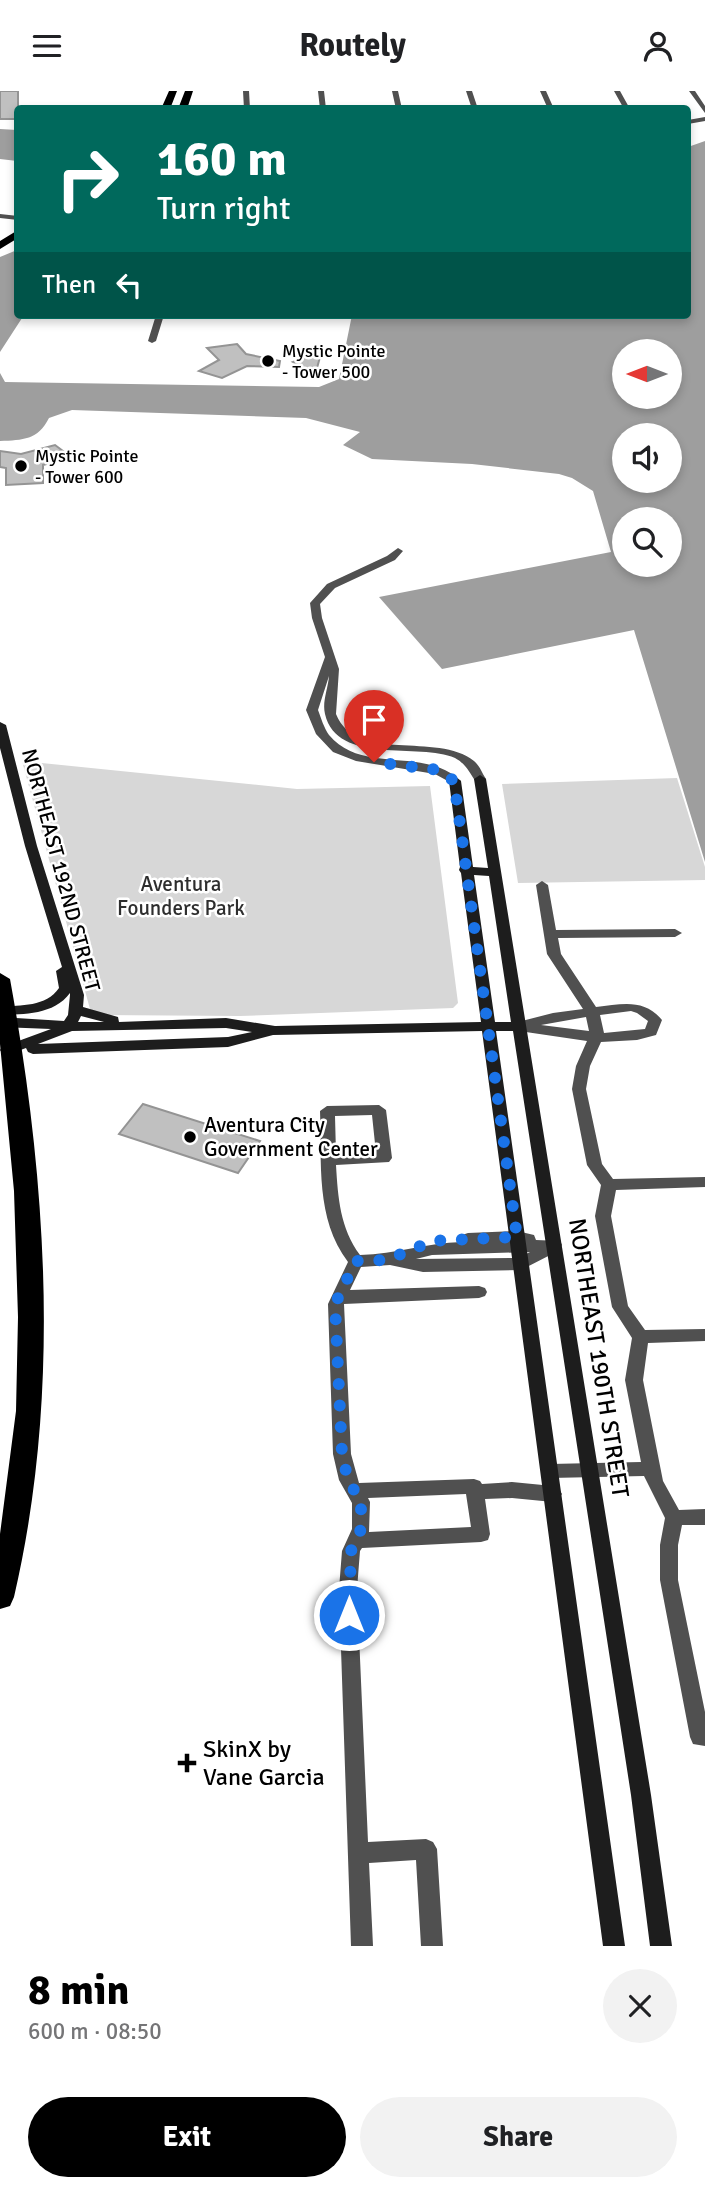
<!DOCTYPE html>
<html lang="en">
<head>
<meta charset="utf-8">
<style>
	body { margin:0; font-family:Signika,sans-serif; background:#f2f2f2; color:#202124; height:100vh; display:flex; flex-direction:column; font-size:26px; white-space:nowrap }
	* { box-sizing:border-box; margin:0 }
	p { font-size:23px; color:#757577 }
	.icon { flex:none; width:38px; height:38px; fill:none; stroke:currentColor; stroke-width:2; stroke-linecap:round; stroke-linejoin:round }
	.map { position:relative; height:1855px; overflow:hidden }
	.drawer { display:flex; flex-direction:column; background:#fff; flex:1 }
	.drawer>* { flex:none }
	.top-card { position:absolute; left:14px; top:14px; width:677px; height:214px; border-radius:7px; box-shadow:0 4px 10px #0003; background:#00695c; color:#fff; overflow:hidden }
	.needle { width:46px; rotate:270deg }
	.fabs { position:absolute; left:612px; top:248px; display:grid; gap:14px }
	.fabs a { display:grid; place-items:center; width:70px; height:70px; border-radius:50%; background:#fff; box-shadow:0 4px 10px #0003; font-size:35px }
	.pin { position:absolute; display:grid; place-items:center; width:60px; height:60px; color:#fff; margin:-72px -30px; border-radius:50% 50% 50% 0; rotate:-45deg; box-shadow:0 0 7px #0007 }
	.pin .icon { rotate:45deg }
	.me { position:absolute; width:77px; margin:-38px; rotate:0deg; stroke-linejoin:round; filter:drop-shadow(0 0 5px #0008) }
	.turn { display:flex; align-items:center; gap:24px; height:147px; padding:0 28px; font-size:32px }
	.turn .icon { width:91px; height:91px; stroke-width:2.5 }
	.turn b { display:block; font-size:49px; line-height:60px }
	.then { display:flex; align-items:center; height:66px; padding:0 28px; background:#0003; gap:14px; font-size:26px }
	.round { display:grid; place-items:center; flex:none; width:74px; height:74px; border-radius:37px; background:#f2f2f2 }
	.head { display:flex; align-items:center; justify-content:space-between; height:119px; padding:0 28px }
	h1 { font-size:42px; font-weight:700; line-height:52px; color:#000 }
	.primary-button { display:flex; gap:14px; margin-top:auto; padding:14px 28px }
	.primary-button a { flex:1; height:80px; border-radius:42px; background:#000; color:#fff; font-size:28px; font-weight:700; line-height:80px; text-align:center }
	.primary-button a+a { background:#f2f2f2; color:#202124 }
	header { display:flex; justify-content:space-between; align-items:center; height:91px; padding:0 28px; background:#fff; font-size:32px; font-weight:700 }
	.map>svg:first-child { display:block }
</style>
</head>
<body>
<header><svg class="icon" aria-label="menu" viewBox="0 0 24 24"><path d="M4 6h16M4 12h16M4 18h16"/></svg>Routely<svg class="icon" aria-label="person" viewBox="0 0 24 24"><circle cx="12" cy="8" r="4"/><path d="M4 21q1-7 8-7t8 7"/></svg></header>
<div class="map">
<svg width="705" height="1855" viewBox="0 0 705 1855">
	<rect width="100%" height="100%" fill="#fff"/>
	<path fill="#d7d7d7" d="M22,670L297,698L430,695L458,912L453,917L240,925L98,924L90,918Z
		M677,687L705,776V789L518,792L502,693Z"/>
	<path fill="#9e9e9e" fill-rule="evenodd" d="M0,38L17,39V70L0,68Z
		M705,50V771L634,539L442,578L379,506L611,461L593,400L572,387L559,383L472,373L372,368L343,354L360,341L306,327L72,319L49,327C38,349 23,349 0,350V282L5,291L319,296L339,288L352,224H688V56ZM625,261H670V306H625ZM625,345H670V390H625ZM625,429H670V474H625Z
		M17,159L18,224H24L0,261V166Z"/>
	<path fill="#c0c0c0" stroke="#949494" stroke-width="2" d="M0,0H18V28H0Z
		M237,253L246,263L280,270L279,276L247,275L222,287L199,280L219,269L207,257Z
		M308,266H320L317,277L305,278L293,271Z
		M55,354L71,366L43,374V392L6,394V377L0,376V360L21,363Z
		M143,1013L260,1050L238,1082L119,1043Z"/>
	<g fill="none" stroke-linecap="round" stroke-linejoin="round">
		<path fill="#505050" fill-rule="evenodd" d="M243,0H249L250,18H244Z
			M318,0H324L326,18H320Z
			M392,0H398L402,18H396Z
			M466,0H472L478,18H472Z
			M540,0H546L554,18H548Z
			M614,0H620L630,18H624Z
			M689,0H695L705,15V22Z
			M705,26V30L688,33V29Z
			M0,123L18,125V129L0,127Z
			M156,224H164L156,250L152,252L148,250Z
			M398,457L403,460L395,469L335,497L320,513L322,527L339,578L336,623C356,673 437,640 474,670C480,675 482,682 486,688L484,691H476C469,681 466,673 455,667C420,651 337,675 325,623C322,611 328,598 329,585L318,619C321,627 324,637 329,644C362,684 425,655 461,690L455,694L435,683L356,670L333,661L316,643L306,619L325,566L312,527L310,512L327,493L387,465Z
			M542,790L548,794L556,839L675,838L682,842L675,846L558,847L561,863L596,916C622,913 644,907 662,929L656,944L637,949L601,951L590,975L586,998L602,1073L613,1088L705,1086V1096L616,1099L611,1125L628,1215L645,1239L705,1238V1250L648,1252L643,1289L663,1390L679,1419L705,1418V1434H682L678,1454V1489L705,1621V1655L693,1653L690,1646L660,1489V1454L665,1427L644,1385L550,1387L544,1385L541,1380L544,1375L550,1373L641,1371L625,1289L632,1247L612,1216L595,1125L601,1094L587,1074L572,998L576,975L587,950L519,940L512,935L514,932L553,922L583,918L547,863L536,794ZM631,920L637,922L648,930L645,938L604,942L600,924ZM586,926L589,940L541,934Z
			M379,1014L386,1019L392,1067L389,1071L336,1074C338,1107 340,1137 360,1164C396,1163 426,1152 462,1151L460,1148L462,1144L468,1142L517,1140L534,1144L536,1149L560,1150L562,1154L558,1160L521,1179L423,1181L390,1174L361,1176L350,1199L479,1195L485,1197L487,1201L485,1205L479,1207L344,1213L351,1363L359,1392L474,1388L480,1390L482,1393L512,1391L553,1395L559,1398L562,1403L559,1408L553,1411L512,1407L485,1408L490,1443L488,1449L481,1451L362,1457L360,1460L357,1498L368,1751L426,1748L433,1751L437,1758L443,1855H421L416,1769L369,1772L373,1855H351L339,1498L342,1460L352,1438V1412L339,1389L333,1363L328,1213L348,1171C315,1127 322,1072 320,1020L327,1015ZM372,1024L376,1062L336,1063L335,1025ZM530,1161L518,1167L416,1168L432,1164ZM466,1403L471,1436L369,1441L370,1411L368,1407Z"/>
		<path fill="#1d1d1d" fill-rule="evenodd" d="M0,631L6,634L37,755L84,904L83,916L118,926L119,931L226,927L275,935L481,931L461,782L459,779L460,776L449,690L455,686L461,690L473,776L488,777L474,688L480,684L486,688L651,1704L672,1855H650L631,1704L513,940H496L625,1855H603L482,940L273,944L228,956L33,963L28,961L26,957L7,964L2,962L0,959L2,956L51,938L0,936V926L64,930L68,924L70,904V902C54,924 24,923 0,924V916C21,914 46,916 59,897L56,880L62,876L25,755L0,657ZM474,784L489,785L511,931H495ZM81,925L104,931H78ZM226,937L252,941L228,946L38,953L72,940Z"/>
		<path fill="#000" fill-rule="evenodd" d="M169,0H177L170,18H161Z
			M185,0H193L187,18H178Z
			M18,139V147L0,158V150Z
			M0,882L10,888C47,1091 61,1304 14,1506L10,1515L0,1518V1443L16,1320L18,1226L14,1100L0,953Z"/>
	</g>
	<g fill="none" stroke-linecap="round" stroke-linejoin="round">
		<path stroke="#1a73e8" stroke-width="12" stroke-dasharray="0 21.6" d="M349,1524L351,1460L361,1438V1411L348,1389L342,1363L335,1213L356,1170L387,1169L432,1150L517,1146L454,690L439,679L374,671"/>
	</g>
	<g fill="#000" stroke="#fff" stroke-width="2.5">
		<circle cx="268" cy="270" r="7"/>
		<circle cx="21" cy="375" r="7"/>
		<circle cx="190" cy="1046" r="7"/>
		<path d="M183.5 1661.5h7v7h7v7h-7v7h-7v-7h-7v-7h7z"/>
	</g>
	<g text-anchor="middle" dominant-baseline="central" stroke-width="5" stroke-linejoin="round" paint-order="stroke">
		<g font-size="18" fill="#000" stroke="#fff" text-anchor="start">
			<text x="282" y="260">Mystic Pointe<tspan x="282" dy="21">- Tower 500</tspan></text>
			<text x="35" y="365">Mystic Pointe<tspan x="35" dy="21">- Tower 600</tspan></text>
		</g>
		<g font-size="21" fill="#000" stroke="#fff">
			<text transform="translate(61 779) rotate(75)">NORTHEAST 192ND STREET</text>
		</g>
		<g font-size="21" fill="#2e2e2e" stroke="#fff">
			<text x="181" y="793">Aventura<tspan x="181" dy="24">Founders Park</tspan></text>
		</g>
		<g font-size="21" fill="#000" stroke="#fff" text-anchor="start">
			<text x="204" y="1034">Aventura City<tspan x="204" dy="24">Government Center</tspan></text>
		</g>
		<g font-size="24" fill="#000" stroke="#fff">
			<text transform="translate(599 1267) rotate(81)">NORTHEAST 190TH STREET</text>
		</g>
		<g font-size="24" fill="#000" stroke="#fff" text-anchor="start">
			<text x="203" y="1658">SkinX by<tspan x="203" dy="28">Vane Garcia</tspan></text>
		</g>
	</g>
</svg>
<div class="fabs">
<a><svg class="needle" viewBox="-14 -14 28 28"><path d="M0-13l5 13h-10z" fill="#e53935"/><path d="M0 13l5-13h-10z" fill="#757577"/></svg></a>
<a><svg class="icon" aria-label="sound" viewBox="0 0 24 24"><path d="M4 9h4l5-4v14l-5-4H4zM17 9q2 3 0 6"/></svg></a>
<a><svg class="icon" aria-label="search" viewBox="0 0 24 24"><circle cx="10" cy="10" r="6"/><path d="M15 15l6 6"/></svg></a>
</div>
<div class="pin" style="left:374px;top:671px;background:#d93025"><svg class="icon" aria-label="arrive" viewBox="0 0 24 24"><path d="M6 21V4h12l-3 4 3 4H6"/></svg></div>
<svg class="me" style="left:349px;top:1524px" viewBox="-20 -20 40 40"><circle r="17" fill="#1a73e8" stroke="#fff" stroke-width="3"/><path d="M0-11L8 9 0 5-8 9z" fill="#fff"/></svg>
<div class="top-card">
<div class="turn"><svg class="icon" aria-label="right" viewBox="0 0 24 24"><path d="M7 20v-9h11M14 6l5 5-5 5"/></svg><div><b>160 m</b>Turn right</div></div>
<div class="then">Then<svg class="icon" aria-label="left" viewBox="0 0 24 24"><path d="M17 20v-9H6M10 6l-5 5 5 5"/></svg></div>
</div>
</div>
<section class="drawer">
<div class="head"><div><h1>8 min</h1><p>600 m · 08:50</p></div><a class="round"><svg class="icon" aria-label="close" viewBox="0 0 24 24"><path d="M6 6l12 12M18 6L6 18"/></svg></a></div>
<div class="primary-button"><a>Exit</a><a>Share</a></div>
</section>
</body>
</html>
